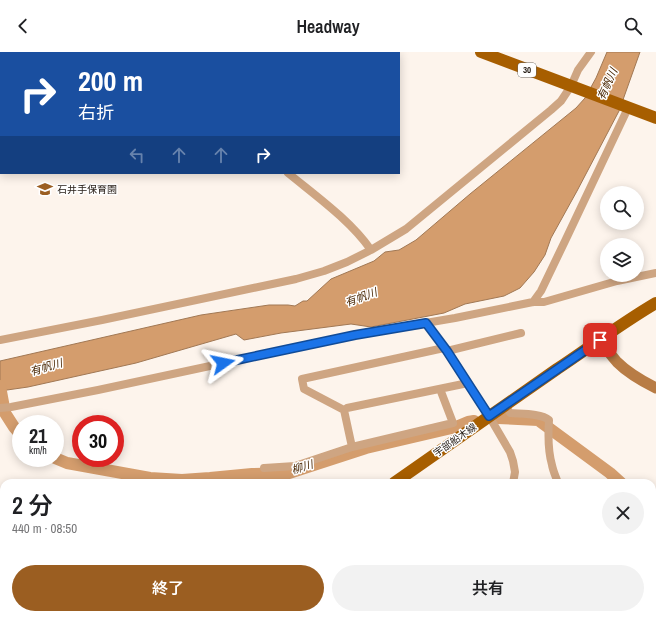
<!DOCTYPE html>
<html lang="ja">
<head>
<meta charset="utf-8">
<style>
	body { margin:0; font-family:"Archivo Narrow","Noto Sans JP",sans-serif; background:#f2f2f2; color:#202124; height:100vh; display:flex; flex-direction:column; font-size:15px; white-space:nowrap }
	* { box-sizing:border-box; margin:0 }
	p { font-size:13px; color:#757577 }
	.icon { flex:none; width:22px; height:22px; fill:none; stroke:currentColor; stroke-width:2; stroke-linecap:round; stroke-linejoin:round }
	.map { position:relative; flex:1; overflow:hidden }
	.details { position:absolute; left:0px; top:427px; width:656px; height:140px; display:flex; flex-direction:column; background:#fff; border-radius:12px 12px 0 0; box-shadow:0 2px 10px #0003 }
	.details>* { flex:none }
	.guide { position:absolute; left:0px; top:0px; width:400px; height:122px; box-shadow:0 2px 10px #0003; background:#1a4fa0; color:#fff; overflow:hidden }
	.controls { position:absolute; left:600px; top:134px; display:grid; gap:8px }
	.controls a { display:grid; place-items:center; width:44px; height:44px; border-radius:50%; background:#fff; box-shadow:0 2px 10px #0003; font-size:20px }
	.speed { position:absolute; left:12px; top:363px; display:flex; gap:8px; font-size:20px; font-weight:700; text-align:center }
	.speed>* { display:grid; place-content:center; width:52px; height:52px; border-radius:50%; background:#fff; box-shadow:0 2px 10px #0003; line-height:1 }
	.speed small { font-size:10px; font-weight:400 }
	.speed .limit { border:6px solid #d22; background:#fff; color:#111 }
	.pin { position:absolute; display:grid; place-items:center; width:34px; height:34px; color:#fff; margin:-17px; border-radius:8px; box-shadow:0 2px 6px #0006 }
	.me { position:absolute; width:44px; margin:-22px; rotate:78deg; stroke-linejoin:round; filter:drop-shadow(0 0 3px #0008) }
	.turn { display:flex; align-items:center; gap:14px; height:84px; padding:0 12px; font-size:18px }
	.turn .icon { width:52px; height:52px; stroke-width:2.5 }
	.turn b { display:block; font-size:28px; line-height:34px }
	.lanes { display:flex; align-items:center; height:38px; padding:0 12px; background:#0003; justify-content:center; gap:20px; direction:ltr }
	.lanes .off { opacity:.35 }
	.round { display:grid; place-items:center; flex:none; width:42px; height:42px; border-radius:21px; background:#f2f2f2 }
	.overview { display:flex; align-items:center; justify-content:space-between; height:68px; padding:0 12px }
	h1 { font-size:24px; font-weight:600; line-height:30px }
	.button { display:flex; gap:8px; margin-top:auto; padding:8px 12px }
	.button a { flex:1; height:46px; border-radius:24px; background:#9b5e21; color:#fff; font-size:16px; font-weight:600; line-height:46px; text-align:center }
	.button a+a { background:#f2f2f2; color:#202124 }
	header { display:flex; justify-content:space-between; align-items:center; height:52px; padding:0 12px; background:#fff; font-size:18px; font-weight:600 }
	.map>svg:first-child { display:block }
</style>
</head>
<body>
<header><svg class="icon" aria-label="back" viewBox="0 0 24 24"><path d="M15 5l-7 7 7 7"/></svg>Headway<svg class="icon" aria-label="search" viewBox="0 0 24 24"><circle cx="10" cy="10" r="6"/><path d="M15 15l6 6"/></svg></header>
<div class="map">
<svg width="656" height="567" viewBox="0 0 656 567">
	<rect width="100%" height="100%" fill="#fdf4ec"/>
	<path fill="#fed1ab" d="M656,497V567H579L581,563H652V504Z
		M237,563H320L318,567H232Z"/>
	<path fill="#d49d6d" stroke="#a17854" d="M607,0H640L619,59L577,139L551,186L545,203L534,220L520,236L504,244L465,252L444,261L371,275L351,272L281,281L244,288L236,282L136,311L28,335L0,339V309L201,263L269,253H288L295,254L303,249H307L331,227L374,209L385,200L399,198L416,188L470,142L576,56L585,46L596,26Z"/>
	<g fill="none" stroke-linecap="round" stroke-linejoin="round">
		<path stroke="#d49d6d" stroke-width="12" d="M0,334L5,361L14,375L21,383
			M498,366L538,368L610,421L621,431
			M55,406L67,411L150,426L182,428L210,426L252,422L289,421L366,396L456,375L468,370L474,369
			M652,479L656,481"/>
		<path stroke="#cea582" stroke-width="8" d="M198,0V1
			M288,121C316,144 350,168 371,198
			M533,250L541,239L566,187L628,56
			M426,271L447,299L489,364L510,400L513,409L515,420L513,431
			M0,288L102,268L296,227L324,219L347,210L371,198L406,177L551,58L561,49L571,34L578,18L591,0
			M447,299L521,281
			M505,353L510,361C521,362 541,361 549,368C548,383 548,399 552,413C553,419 556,425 558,431
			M0,356L11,355L98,338L355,283L455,266L533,250H544L617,229L656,221
			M344,358L304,337L302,327L444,296
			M352,395L344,358L347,356L468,331
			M264,416L295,414L352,395L453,371L440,337
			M102,563L104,567"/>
		<path stroke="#b87c45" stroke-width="11" d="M22,1L23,0
			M0,77L1,74
			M600,288C605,295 611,303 617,310C628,321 642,329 656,336"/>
		<path stroke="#a75e00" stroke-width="12" d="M481,0L656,66
			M394,431C448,393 503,355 557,317C590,295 622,271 656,251
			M202,567L207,563"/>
	</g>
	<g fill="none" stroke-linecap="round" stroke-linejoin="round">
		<defs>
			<path id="route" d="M223,311L355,283L426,271L447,299L489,364L600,288"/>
		</defs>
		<use href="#route" stroke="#114b97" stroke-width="10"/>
		<use href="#route" stroke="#1a73e8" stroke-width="7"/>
	</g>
	<defs>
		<symbol id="school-bare" viewBox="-9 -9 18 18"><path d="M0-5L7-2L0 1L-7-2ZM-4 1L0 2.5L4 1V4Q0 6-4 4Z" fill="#9b5e21" stroke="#fff" stroke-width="2.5" paint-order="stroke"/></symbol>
	</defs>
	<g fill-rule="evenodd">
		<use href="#school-bare" x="34" y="126" width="22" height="22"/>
	</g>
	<g text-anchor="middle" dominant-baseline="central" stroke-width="3" stroke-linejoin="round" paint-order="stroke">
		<rect fill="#fff" stroke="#6a645f" stroke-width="1" x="518" y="11" width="18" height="14" rx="3"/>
		<g font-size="9" font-weight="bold" fill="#2a211a">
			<text x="527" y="18">30</text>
		</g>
		<g font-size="10" fill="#2a211a" stroke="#fff" text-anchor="start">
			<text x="57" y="137">石井手保育園</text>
		</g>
		<g font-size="10" fill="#2a211a" stroke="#fff">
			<text transform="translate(455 388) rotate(-35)">宇部船木線</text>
		</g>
		<g font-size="11" font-style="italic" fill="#482500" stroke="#fff">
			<text transform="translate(607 32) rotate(-66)">有帆川</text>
			<text transform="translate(361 245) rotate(-20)">有帆川</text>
			<text transform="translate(46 315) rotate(-16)">有帆川</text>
			<text transform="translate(302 415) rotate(-17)">柳川</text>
		</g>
	</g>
</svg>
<div class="controls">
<a><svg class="icon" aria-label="search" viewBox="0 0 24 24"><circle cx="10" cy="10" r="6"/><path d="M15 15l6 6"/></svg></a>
<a><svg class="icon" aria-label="layers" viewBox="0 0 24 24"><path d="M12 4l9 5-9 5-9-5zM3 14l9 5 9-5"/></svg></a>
</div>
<div class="speed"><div>21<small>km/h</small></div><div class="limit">30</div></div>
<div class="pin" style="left:600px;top:288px;background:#d93025"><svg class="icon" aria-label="arrive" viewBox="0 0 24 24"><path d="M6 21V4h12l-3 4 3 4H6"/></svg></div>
<svg class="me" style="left:223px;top:311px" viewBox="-20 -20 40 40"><path d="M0-17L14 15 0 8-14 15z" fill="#1a73e8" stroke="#fff" stroke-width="4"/></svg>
<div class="guide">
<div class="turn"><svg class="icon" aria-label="right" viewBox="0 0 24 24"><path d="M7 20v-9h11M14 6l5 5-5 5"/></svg><div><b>200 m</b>右折</div></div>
<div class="lanes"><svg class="icon off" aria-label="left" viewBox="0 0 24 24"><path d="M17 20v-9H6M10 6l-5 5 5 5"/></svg><svg class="icon off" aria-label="ahead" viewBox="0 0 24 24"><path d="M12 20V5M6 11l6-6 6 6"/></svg><svg class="icon off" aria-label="ahead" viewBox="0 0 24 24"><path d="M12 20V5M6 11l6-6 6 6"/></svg><svg class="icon" aria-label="right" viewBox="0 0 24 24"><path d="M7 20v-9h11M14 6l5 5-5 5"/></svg></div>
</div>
<section class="details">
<div class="overview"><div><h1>2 分</h1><p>440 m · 08:50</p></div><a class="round"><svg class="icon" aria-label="close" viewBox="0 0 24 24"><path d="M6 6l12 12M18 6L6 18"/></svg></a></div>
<div class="button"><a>終了</a><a>共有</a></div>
</section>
</div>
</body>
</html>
